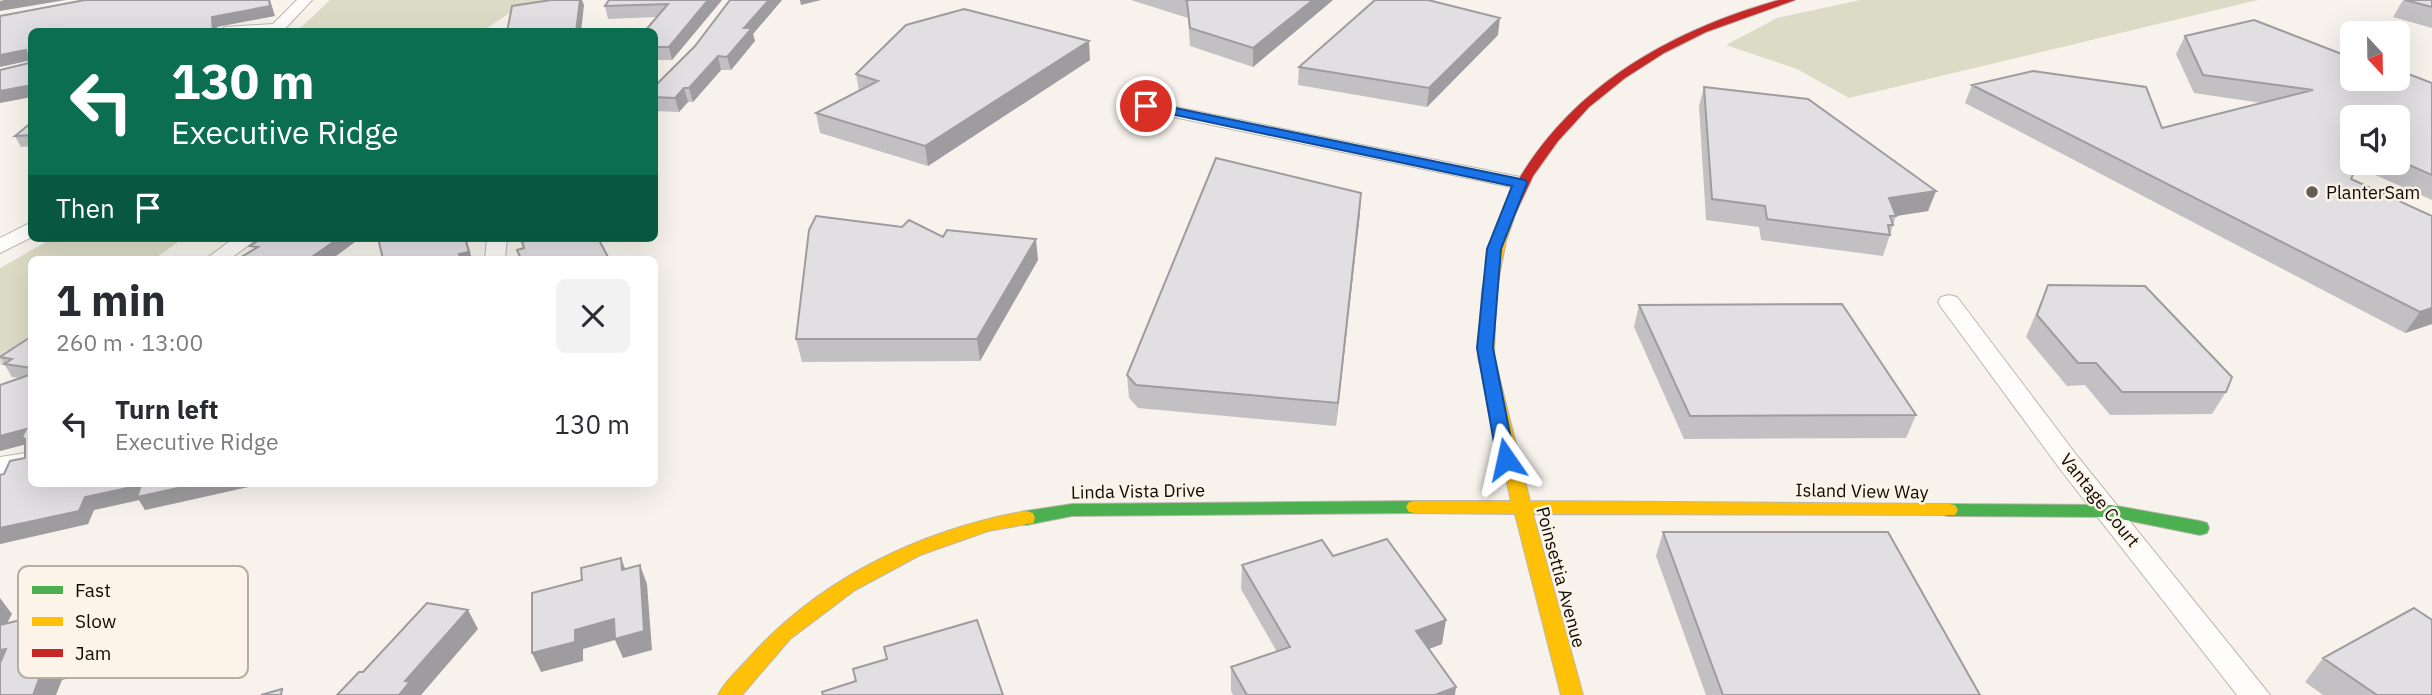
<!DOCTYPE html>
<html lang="en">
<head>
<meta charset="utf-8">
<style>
	body { margin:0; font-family:"IBM Plex Sans",sans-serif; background:#f2f2f3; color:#2b2b33; height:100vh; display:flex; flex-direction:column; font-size:26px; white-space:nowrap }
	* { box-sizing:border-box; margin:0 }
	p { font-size:23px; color:#7c7c81 }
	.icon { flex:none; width:38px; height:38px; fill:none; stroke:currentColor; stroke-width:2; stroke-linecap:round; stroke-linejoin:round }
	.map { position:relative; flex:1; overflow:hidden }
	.side { position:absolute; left:28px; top:256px; width:630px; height:231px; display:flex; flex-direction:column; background:#fff; border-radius:10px; box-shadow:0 7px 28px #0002 }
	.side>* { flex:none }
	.top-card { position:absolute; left:28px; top:28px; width:630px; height:214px; border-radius:10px; box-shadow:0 7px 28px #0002; background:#0b6e4f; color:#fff; overflow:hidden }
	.needle { width:46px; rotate:158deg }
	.buttons { position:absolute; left:2340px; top:21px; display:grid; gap:14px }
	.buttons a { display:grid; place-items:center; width:70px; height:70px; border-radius:10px; background:#fff; box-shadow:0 7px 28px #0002; font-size:35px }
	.pin { position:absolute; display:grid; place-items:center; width:60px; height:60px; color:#fff; margin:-30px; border:4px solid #fff; border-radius:50%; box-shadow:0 2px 7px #0007 }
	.me { position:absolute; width:77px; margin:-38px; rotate:349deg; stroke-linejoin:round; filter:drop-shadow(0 0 5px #0008) }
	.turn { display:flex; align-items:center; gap:24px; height:147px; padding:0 28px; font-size:32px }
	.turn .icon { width:91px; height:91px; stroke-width:2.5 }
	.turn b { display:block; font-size:49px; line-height:60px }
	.then { display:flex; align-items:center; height:66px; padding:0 28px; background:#0003; gap:14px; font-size:26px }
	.round { display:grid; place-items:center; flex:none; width:74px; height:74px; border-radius:10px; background:#f2f2f3 }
	.summary { display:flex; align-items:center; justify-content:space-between; height:119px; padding:0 28px }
	h1 { font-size:42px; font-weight:800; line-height:52px }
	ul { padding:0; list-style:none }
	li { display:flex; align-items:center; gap:21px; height:98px; padding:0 28px }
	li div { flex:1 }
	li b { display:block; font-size:26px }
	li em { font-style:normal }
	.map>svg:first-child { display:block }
</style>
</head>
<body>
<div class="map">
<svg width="2432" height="695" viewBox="0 0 2432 695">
	<rect width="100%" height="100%" fill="#f7f3ec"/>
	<path fill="#dcdcc6" d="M330,0H564L514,10L483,31L296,32Z
		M1860,0H2258L1849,98L1797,69L1726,45L1777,18Z
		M53,238H184L154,259H32L31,343L0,365V268Z"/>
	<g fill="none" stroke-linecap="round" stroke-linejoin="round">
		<defs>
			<path id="street" d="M297,0H312L282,32H218L225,27L273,24Z
				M1146,101L1520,177L1529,183L1520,189L1140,110L1137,106L1140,102Z
				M32,222V237L0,253V238Z
				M234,238H258L230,259H206Z
				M487,238H507L505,259H485Z
				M1949,295L1957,297L2078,457L2270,695H2237L2060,469L1941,307L1938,302L1941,297Z
				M32,452V469L0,475V457Z"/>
			<path id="fast" d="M1415,501L1421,502L1424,507L1421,512L1415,513L1072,516L1026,525L1019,523L1017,518L1019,513L1026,511L1072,504Z
				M1949,504L2111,505L2200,521L2207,523L2209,528L2207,533L2200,535L2111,517L1949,516L1943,515L1940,510L1943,505Z"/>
			<path id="slow" d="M1507,214L1514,218L1506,241L1496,291L1494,356L1530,501L1949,504L1955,505L1958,510L1955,515L1533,514L1583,695H1561L1515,514L1415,513L1409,512L1406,507L1409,502L1415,501H1511L1478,356L1482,291L1492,241L1500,218Z
				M1026,511L1033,513L1035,518L1033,523L988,531L920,555L855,590L790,639L742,695H718C725,681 738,670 749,658C820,578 921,530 1026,511Z"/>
			<path id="jam" d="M1779,0H1795L1706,32L1664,53L1625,78L1589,107L1558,141L1533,176L1512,221H1502L1500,218C1507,204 1513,188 1522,174C1580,81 1676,29 1779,0Z"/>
		</defs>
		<use href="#street" stroke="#bcb6ae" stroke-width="2"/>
		<use href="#fast" stroke="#bcb6ae" stroke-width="2"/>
		<use href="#slow" stroke="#bcb6ae" stroke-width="2"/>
		<use href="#jam" stroke="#bcb6ae" stroke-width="2"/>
		<use href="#street" fill="#fefdfc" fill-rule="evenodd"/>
		<use href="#fast" fill="#4caf50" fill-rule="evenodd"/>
		<use href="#slow" fill="#ffc107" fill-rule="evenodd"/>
		<use href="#jam" fill="#c62828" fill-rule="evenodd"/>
	</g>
	<path fill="#c2c0c2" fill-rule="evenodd" d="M609,0H722L672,60H654V32L656,17L608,19L605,6Z
		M730,0H782L753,34L755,41L731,70H721L693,102H688L679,112L654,111V87L695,46Z
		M1131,0H1333L1253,67L1190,46L1188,18Z
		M2403,0H2432V28L2393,17Z
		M1498,35L1427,107L1298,85L1299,67Z
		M2185,36L2352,58L2432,83V200L2357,167L2351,179L2432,324L2405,333L1965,103L1972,85L2162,128L2262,103L2194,93L2176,54ZM2352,117H2398V163H2352Z
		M1090,60L928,166L820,133L816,113L859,91L856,74Z
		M1704,87L1936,191L1928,211L1896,216L1883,256L1761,240L1759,227L1706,220L1699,106Z
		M32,122V146L21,147L15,136Z
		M1360,213L1336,426L1138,408L1129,398L1127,375Z
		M943,237L1038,260L980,361L802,362L796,339Z
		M2048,285L2226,392L2212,414L2110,415L2085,385L2067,386L2026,337Z
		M1639,305L1916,415L1906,438L1684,439L1634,327Z
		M32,336V483H266L145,510L139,500L94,510L88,524L0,544V475L4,474L25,458V444L0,451L20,378L12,377L0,357Z
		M1663,532L1980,695H1706L1656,556Z
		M1333,556L1442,644L1429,649L1455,695H1233L1231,691V667L1277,652L1241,589L1242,565Z
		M2323,658L2432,695H2323L2305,682Z"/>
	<path fill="#9e9c9e" d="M4,0H66L0,11V1Z
		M269,0H270L275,16L217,27V32H213L212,17Z
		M580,0H582L584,5L581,32H576Z
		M708,0H722L672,60L669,47Z
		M769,0H782L753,34L755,41L731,70L727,57L744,28Z
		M800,0H821L801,5Z
		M1313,0H1333L1253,67V48Z
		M1500,18L1498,35L1427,107L1429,88Z
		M1089,41L1090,60L928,166L925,146Z
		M26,50L32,60L0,67V55Z
		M718,56L721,70L693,102L689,88Z
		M32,85V97L0,103V91Z
		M684,88L688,102L679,112L675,98Z
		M1936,191L1928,211L1896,216L1889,198Z
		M1361,193L1360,213L1336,426L1338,403Z
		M339,238H371L355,242L332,259H309Z
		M465,238H466L472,259H461L459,254Z
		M1036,239L1038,260L980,361L977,339Z
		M2432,308V324L2405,333L2420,312Z
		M26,429L22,437L27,444L0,451V436Z
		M201,483H266L145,510L139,500L94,510L88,524L0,544V528L85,497L141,485Z
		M621,558L628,576L622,570Z
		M640,565L647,584L652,650L623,658L615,640L583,649V661L541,672L532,653L575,630Z
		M118,596L132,615L116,666L62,680L56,695H32L46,661Z
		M0,598L12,614L0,637Z
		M468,610L478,629L421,695H399L405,681Z
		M1446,620L1442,644L1413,655L1416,631Z
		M6,649L0,672V650Z
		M1456,687L1455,695H1435Z"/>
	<path fill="#e1dfe2" stroke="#9e9c9e" stroke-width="2" d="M85,0H269L270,6L212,17L213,32H32V85L0,91V70L29,63L26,50L0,55V16Z
		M551,0H580L576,32H507L512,6Z
		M609,0H708L669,47H654V32H644L668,4L605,6Z
		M730,0H769L744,28H752L727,57L718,56L689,88H684L675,98L654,97V87L695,46Z
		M1185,0H1313L1253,48L1190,28L1187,1Z
		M1375,0H1428L1500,18L1429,88L1299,67Z
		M2405,0H2432V7Z
		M964,9L1089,41L925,146L816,113L878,81L856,74L906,25Z
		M2254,20L2352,58V79H2398V70L2432,83V175L2398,160V117H2352V163H2358L2351,179L2432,216V308L2420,312L1972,85L2033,71L2146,87L2162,128L2313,90L2203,75L2185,36Z
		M1704,87L1808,99L1936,191L1889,198L1896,216H1890L1893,225H1888L1890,235L1767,219L1765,206L1712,199Z
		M32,122V135L15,136Z
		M1216,158L1361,193L1338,403L1136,385L1127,375Z
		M816,216L902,227L909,220L943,237L947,230L1036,239L977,339H796L809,230Z
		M262,238H339L309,259H238L258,247L250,246Z
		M378,238H465L469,252L459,254L461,259H383Z
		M527,238H598L609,259H521L517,250L524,248L522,242L528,240Z
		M2048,285L2145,286L2232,377L2226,392H2122L2096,363H2078L2037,315Z
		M1842,304L1916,415L1690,416L1639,305Z
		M32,336V368L4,364L12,359L0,357Z
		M32,374V483H201L137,497L141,485L85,497L79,511L0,528V475L4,474L10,461L25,458V439L22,437L26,429L0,436V385Z
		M1663,532H1888L1980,695H1723Z
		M1387,539L1446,620L1416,631L1456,687L1435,695H1247L1231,667L1290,647L1242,565L1322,540L1333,556Z
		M621,558L622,570L640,565L644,631L615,639L614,619L575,630V642L532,653V593L582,580L581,568Z
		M118,596L101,647L46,661L33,695H0V663L6,649L0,650V625Z
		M427,603L468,610L405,681L410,682L399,695H337L359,672H363Z
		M2414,608L2432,620V695H2377L2323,658Z
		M977,620L1003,695H823L822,692L856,681L853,669L887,659L884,647Z
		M282,689L281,695H261Z"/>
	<path fill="#1a73e8" stroke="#114b97" stroke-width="2" d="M1146,102L1525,180L1527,183L1501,249L1493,348L1515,459L1512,463L1506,465L1497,459L1477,348L1487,249L1512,186L1142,108V103Z"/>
	<circle fill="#625c54" stroke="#fcf4e8" stroke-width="2.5" cx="2312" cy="192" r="7"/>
	<g text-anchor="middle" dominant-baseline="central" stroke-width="5" stroke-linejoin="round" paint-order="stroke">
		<g font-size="18" fill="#110a02" stroke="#fcf4e8" text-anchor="start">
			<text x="2326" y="192">PlanterSam</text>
		</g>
		<g font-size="18" fill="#110a02" stroke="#fcf4e8">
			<text transform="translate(1138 491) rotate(-1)">Linda Vista Drive</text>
			<text transform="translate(1862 491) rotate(1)">Island View Way</text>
			<text transform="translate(2100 500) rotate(51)">Vantage Court</text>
			<text transform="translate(1561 577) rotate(75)">Poinsettia Avenue</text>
		</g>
	</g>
	<rect x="18" y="566" width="230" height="112" rx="10" fill="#fcf4e8" stroke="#b6aea3" stroke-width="2"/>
	<rect x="32" y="586" width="31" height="8" fill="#4caf50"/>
	<rect x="32" y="617" width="31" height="9" fill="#ffc107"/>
	<rect x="32" y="649" width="31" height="8" fill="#c62828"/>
	<g font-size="19" fill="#110a02">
		<text x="75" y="597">Fast</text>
		<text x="75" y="628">Slow</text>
		<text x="75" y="660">Jam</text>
	</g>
</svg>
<div class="buttons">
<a><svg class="needle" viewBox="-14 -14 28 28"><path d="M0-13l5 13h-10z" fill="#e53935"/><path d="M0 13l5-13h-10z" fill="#7c7c81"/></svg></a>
<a><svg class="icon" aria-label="sound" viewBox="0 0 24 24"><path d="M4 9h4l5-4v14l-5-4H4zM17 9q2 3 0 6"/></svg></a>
</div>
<div class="pin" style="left:1146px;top:106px;background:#d93025"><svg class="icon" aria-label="arrive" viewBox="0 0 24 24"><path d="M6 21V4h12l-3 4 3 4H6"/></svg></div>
<svg class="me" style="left:1506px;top:459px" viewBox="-20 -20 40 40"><path d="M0-17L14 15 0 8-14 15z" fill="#1a73e8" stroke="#fff" stroke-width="4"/></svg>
<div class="top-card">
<div class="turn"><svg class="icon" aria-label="left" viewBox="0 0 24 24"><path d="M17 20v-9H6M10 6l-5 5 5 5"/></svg><div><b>130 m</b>Executive Ridge</div></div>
<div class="then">Then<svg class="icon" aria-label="arrive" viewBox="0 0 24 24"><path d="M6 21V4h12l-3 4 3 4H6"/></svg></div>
</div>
<section class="side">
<div class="summary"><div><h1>1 min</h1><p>260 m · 13:00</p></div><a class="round"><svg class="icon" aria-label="close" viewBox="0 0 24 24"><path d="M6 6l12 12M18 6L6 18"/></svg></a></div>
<ul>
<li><svg class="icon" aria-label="left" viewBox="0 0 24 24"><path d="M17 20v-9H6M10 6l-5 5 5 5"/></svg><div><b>Turn left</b><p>Executive Ridge</p></div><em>130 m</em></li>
</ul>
</section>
</div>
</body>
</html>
